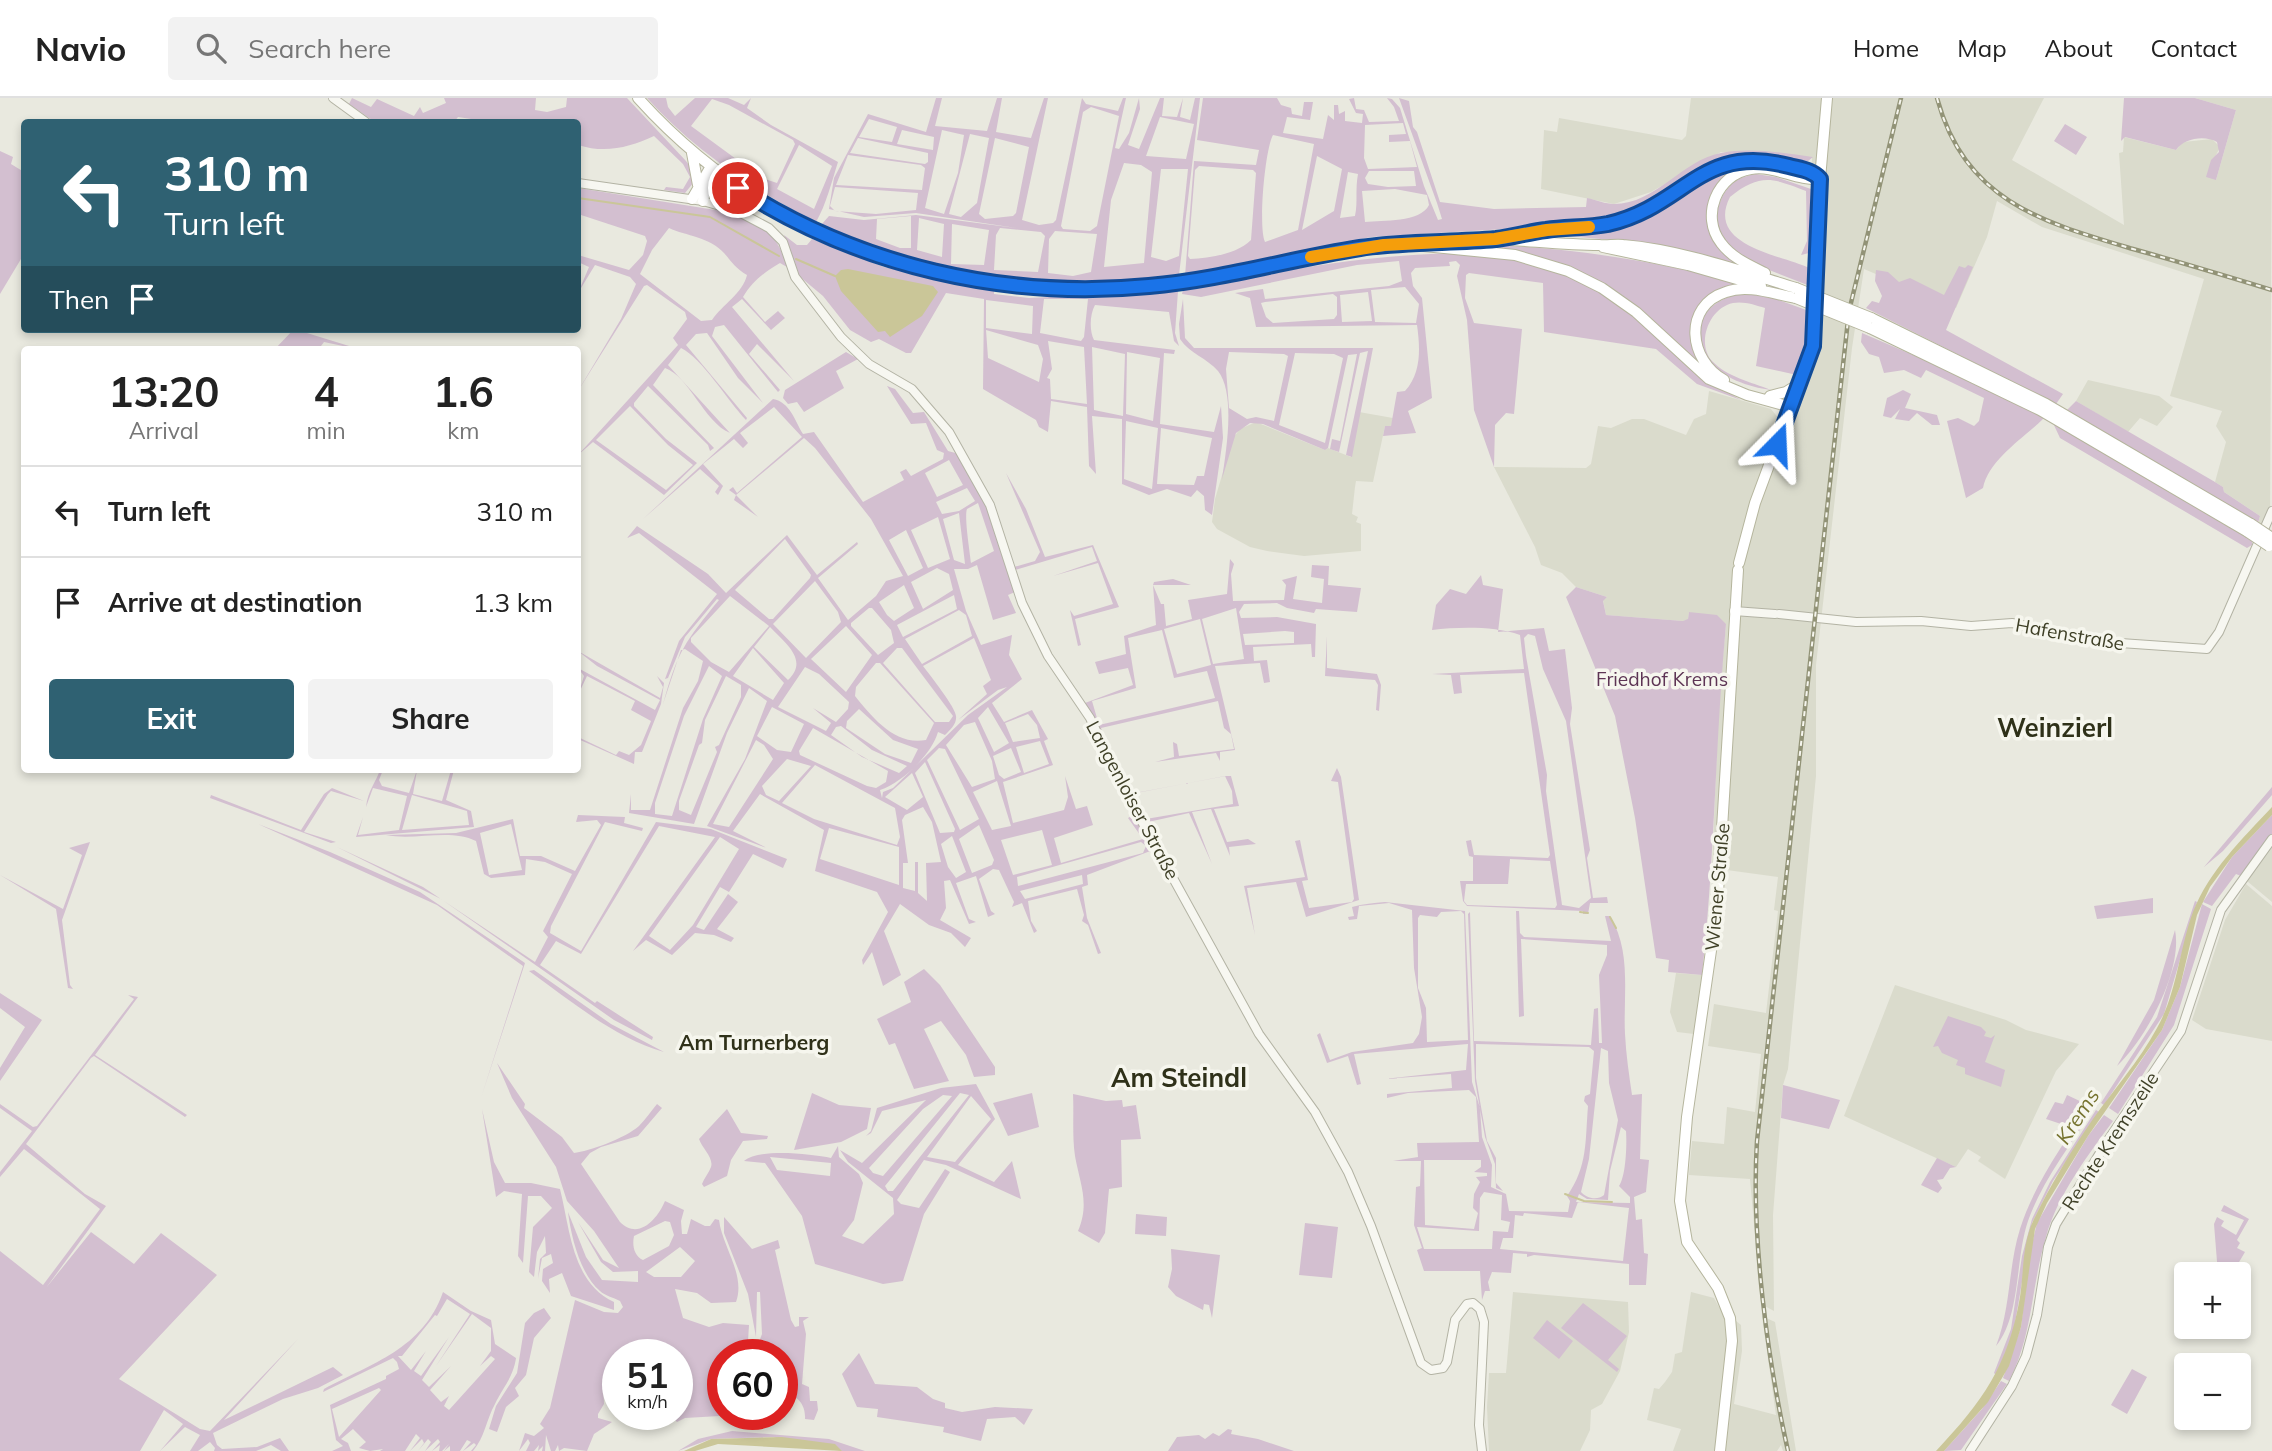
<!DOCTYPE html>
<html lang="en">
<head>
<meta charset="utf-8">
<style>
	body { margin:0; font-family:Mulish,sans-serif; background:#f2f2f2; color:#222; height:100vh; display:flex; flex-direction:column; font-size:26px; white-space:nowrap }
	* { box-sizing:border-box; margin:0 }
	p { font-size:23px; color:#767676 }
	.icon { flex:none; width:38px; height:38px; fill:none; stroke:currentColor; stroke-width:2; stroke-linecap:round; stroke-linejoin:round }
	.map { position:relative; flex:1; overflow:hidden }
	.details { position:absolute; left:21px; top:248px; width:560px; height:427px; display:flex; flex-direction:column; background:#fff; border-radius:7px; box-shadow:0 4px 10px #0003 }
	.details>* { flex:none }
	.guide { position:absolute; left:21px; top:21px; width:560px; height:214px; border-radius:7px; box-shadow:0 4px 10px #0003; background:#2f6172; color:#fff; overflow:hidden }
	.buttons { position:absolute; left:2174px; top:1164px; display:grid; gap:14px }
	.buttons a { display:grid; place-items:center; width:77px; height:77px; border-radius:7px; background:#fff; box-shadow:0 4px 10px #0003; font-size:35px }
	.speed { position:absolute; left:602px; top:1241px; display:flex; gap:14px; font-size:35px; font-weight:700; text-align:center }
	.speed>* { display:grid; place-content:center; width:91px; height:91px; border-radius:50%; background:#fff; box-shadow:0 4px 10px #0003; line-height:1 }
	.speed small { font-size:18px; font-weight:400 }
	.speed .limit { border:10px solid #d22; background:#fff; color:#111 }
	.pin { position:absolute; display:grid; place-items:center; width:60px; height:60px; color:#fff; margin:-30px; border:4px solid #fff; border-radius:50%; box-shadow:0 2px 7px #0007 }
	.me { position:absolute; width:77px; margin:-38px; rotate:21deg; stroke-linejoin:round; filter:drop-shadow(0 0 5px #0008) }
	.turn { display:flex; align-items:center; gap:24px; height:147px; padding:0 28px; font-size:32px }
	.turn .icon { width:91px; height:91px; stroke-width:2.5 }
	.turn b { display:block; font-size:49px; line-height:60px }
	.then { display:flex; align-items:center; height:66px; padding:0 28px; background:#0003; gap:14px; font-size:26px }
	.eta { display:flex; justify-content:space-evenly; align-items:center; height:119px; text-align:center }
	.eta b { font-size:42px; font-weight:700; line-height:49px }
	.primary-button { display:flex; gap:14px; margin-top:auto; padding:14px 28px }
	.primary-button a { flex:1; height:80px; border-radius:7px; background:#2f6172; color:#fff; font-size:28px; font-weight:700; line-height:80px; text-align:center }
	.primary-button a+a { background:#f2f2f2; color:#222 }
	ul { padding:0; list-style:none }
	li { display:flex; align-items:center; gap:21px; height:91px; padding:0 28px; border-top:2px solid #e0e0e0 }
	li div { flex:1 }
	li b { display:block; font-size:26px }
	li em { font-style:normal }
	header { display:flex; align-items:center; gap:42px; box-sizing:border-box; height:98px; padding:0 35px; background:#fff; border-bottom:2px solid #e0e0e0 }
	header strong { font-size:33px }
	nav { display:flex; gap:38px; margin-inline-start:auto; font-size:24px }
	.search { width:490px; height:63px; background:#f2f2f2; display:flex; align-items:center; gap:18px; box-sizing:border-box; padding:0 24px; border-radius:7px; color:#767676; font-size:26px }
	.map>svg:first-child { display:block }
</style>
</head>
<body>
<header>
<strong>Navio</strong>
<div class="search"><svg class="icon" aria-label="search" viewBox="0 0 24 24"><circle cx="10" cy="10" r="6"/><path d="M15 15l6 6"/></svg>Search here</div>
<nav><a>Home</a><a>Map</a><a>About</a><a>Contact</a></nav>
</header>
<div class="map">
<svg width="2272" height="1353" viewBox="0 0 2272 1353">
	<rect width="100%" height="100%" fill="#e9e9df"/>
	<path fill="#dadbcc" d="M1691,0H2044L2012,62L2124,127L2119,55L2123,54L2124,39L2176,52L2183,44L2212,41L2220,49L2214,61L2216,82L2236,12L2195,0H2272L2270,433L2258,425L2260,418L2224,394L2223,389L2215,384L2226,344L2216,328L2222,313L2170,298L2204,181L2042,129L1997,103L1987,139L1956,210L1864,171L1852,250L1816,567V678L1788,971L1783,987L1773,1117L1774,1213L1761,1206L1750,1081L1689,1077L1692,1043L1724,1046L1727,1009L1755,1014L1761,956L1708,948L1714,906L1766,915L1778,813L1774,812L1778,779L1712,770L1719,600L1726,526L1689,514L1688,522L1683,523L1606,517L1603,502L1607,499L1576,489L1562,475L1541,467L1535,449L1494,369L1586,370L1591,366L1598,328L1611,330L1632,321H1644L1686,337L1694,321L1706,316L1709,293L1771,311L1779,321L1803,257L1809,225L1812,59L1721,54L1651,94L1614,106L1541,91L1544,32L1557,34L1559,20L1682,42L1686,38Z
		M2088,282L2159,298L2173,309L2157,328L2140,320L2128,334L2076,303Z
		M1359,314L1393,320L1391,329L1385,328L1373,384L1356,383L1355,389L1352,416L1358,419L1356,424L1361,426V453L1304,458L1267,453L1250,449L1217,431L1212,424L1215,401L1233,340L1240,331L1256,324L1325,352L1328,350L1351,359Z
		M2272,737V804L2241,778Z
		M2246,786L2272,808V943L2206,931L2192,922L2225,822Z
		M1676,875L1702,877L1694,936L1677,934L1670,914Z
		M1895,887L2006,922L2026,932L2079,946L2056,973L2005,1081L1978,1063L1981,1059L1968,1051L1956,1069L1844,1018Z
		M1513,1194L1628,1204L1629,1234L1620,1273L1602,1306L1591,1312L1590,1332L1580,1353H1489L1487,1309L1489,1275H1506Z
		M1691,1194L1714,1200L1719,1209L1741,1227L1742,1253L1734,1306L1776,1317L1762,1218L1775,1224L1796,1353H1783L1781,1347L1777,1353H1673L1681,1331L1647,1322L1654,1290L1659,1291L1665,1284L1672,1274L1675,1256L1682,1254Z"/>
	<path fill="#d3bfd0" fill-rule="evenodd" d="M352,0L371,9L377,1L414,18L420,9L423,15L446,5L444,0H536L535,12L547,14L566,9L567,0H627L686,63L691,70L694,84L685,95L664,92L666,89L683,91L690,79L683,66L654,38C630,49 606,56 578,47V24H491L458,19L454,24H375L349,6Z
		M647,0H666L668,9L675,18L695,0H728L744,7L751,0L747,10L771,27L838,64C832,83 826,107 816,124C753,92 693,51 647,0ZM712,1L729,7L793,42L795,46L777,85L762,80L691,28ZM799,47L832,68L814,111L777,91Z
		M936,0H942L935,28L987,33L997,0H1002L996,34L1031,40L1044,0H1048L1022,122L1039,127L1053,125L1056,122L1082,0L1086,6L1118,13L1123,0H1126L1115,50L1119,51L1129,35L1139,0L1140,11L1128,47L1139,51L1160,0H1164L1162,18L1177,19L1183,0L1180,19L1190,22L1195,0H1200L1179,177C1056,195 934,178 821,127L829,118L864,122L916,117L1023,131L916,115L864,119L829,111L834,80L868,16L926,34ZM1091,9L1119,18L1097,128L1090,133L1063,131L1061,128L1083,14ZM1160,19L1194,26L1186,61L1146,58ZM869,21L897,29L892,44L859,39ZM902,32L934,39L933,52L897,46ZM942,32L964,37L958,75L944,116L925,110ZM970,36L989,40L977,105L961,119L949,116ZM858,40L928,55V64L925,66L850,55ZM995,40L1029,49L1016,115L1013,118L985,121L979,116ZM848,57L921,67L925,70L922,92L836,87ZM1124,65L1141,67L1152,74L1144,165L1104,169L1111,102ZM1161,71H1188L1179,158L1166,163L1151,159ZM835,89L918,95L916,112L876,116L835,113L830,108ZM911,118V150H900L876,141L877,121ZM919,120L944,126L942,159L917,152ZM952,126L989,132L984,167L951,166ZM1000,130L1041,134L1045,138L1038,174L994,172L996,137ZM1055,133L1097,136L1091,174L1073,178L1048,175L1049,141Z
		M1203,0H1277L1281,7L1291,10L1292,16L1302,18L1304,4H1313L1310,22L1287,19L1283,35L1323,41L1328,17L1334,22V7H1338L1339,16L1345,13V23L1362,25L1363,16L1356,15L1349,1L1354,0L1356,11L1364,12L1369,24L1399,23L1394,9L1387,0L1392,1L1400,10L1424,88L1438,122L1442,121L1437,105L1399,0L1409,3L1413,29L1417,34L1440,104L1494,111L1586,109L1587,100C1596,102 1606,106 1614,106C1656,106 1682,62 1721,55C1751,49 1783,55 1813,59L1802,68L1763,59H1737L1710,68L1672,94L1622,118L1572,127L1371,139L1185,178L1194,63L1256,67L1259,52L1197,42ZM1403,25L1406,36L1389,37V44L1410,43L1417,69L1368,71L1364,60L1365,27ZM1273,37L1314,46L1298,132L1265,144C1258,129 1265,51 1273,37ZM1317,58L1342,71L1334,113L1302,132ZM1199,68L1253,72L1256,75L1251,142C1237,156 1210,160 1190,161L1188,158L1195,72ZM1369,73H1414L1416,88L1388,89L1368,86L1365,80ZM1348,74L1358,76C1355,92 1358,104 1355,118L1340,120ZM1395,91L1427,97L1429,107C1420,125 1383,122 1365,124L1362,93Z
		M2124,0H2195L2236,12L2216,82L2206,79L2211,62L2219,54L2217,44C2205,37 2184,40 2176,52L2125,39L2121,43Z
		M2065,26L2087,39L2076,57L2054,43Z
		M0,53L13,59L11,66L24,74V156L0,196Z
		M1726,68L1776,69L1720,83L1710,101L1708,123L1750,171L1633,144L1547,136L1608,129Z
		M1756,76L1776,79L1811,91L1809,155L1801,157L1807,143L1806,93C1773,80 1760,75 1730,99C1705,148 1782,157 1809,170L1810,188L1759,168L1730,151L1714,123C1721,98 1727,80 1756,76Z
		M578,90L728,114C761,124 778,136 787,169L780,165C763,175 752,184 743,199L765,224L778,213L785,220L771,232L742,201L732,209L794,283L757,246L749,256L780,292L778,294L724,227L715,229L712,238L763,305L738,280L707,235L696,236L686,247L747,320L746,322C728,303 702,260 681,250L668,267L730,335C704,324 689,278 665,270L653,287L714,350L710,353L708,347L648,288L634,305V308L666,341L697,365L664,397L593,344L578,357L678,247L673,240L687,221L685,214L647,187L644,188L578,293L621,221L636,186L630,179L595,167L578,195L589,169L578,164V157L629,172L643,157L647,143L645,138L578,116ZM669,130C686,138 710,139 724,155C731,163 736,171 747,177C743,195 722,207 712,222L701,223L640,176L652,152ZM630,308L668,347L693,367L666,392L596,342Z
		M784,137L797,147H807L812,141L884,169L994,193V196L1029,200L1178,193L1175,235L1179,248L1174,243L1169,214L1095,207C1090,216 1089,232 1094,242L1175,252L1174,256L1164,255L1160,326L1214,334L1221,308L1223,340L1212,417L1205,412L1204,398L1197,392L1191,399L1167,391L1149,397L1122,386V321L1092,318L1096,376L1089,368L1087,309L1051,303L1048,334L1039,329L1036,322L983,291L984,201L946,195L911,255H906L879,241L871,244L850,232L823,198L799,178ZM1044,201H1088L1084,239L1081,243L1040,235ZM986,202L1033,208L1032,236L986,230ZM986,232L1038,247L1043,261L1039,284L988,260ZM1048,243L1084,249L1087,306L1051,301L1050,281L1047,280L1052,271ZM1092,249L1125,256L1123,318L1094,312ZM1127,254L1160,260L1153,323L1126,316ZM1126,323L1158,330L1152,391L1124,381ZM1161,330L1212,340L1204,378H1197L1194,387L1157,386Z
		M1489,147C1576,150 1660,164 1744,186L1725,190L1691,234L1698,264L1718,284L1603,187L1490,150Z
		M1480,155L1548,169L1600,193L1649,229L1699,278L1741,302L1697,286L1656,251L1544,234L1543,185L1469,175L1466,177L1465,200L1474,225L1522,231L1514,316L1506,315L1495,327L1494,369L1474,312L1467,222L1457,178L1460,167L1456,163L1449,164L1450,168L1415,170L1411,175L1413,188L1422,200L1432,300L1408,313L1416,335L1383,338L1385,328H1391L1397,294L1405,293C1422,275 1420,248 1417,227L1256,229L1250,200L1235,195L1263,191L1265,201L1389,188L1402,183L1399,163L1357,167L1201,199L1182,196L1183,192C1282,172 1379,154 1480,155ZM1405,189L1419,206L1416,225L1375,224L1371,192ZM1368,194L1372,223L1342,224L1340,197ZM1333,196L1337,199V217L1334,221L1273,225L1266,219L1261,205L1265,204Z
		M1968,167L1973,169L1946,232L2063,296L2056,306L1866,210L1872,203L1879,205L1882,198L1875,183L1876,172L1888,174L1899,184L1910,180L1944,197L1959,168L1965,170Z
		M1744,195L1776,201L1809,213L1803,257L1797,277L1756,268L1765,210C1755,207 1744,203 1733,205C1709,210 1696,245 1712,263C1727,279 1751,284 1771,292C1748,289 1723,280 1707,262C1704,257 1703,252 1702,246C1694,216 1716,200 1744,195Z
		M1183,201L1185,240L1194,250H1373L1352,359L1346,357L1368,253L1360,255L1339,354L1330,351L1332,341L1340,343L1357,256L1348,257L1328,350L1325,352L1263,326L1250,325L1236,335L1222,381C1226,354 1236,296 1218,273C1207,260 1190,256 1180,241L1179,226ZM1229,254L1284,256L1288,258L1274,323L1256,319L1247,321L1229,310L1226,271ZM1295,255L1334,256L1343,260L1325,345L1279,327Z
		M294,231L362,252L324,244L318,252H274Z
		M1862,235L1957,276L2044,320C2024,340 1989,361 1983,390L1966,400L1947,323L1958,320L1974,328L1979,323L1984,300L1926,272L1921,280L1904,272L1884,275L1879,259L1869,256L1861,244Z
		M846,254L858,261L836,273L844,290L804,314L797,304L788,306L783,300L785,292Z
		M887,288L895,291L913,315L924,314L948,353L959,356L988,410L1015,494L1008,497L1016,515L993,522L977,467L968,471H954L966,513L981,547L1012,537L1009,557L1022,581L992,605L1004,624L1032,612L1048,641L1044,643L1053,667L1003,684L1013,725L1064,712L1068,699L1065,678L1076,711L1087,708L1093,727L1054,740L1061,765L1143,741L1128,720L1133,717L1153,752L1087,777L1088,787L1082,789L1087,820L1101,855L1098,856L1088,827L1082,823L1084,817L1077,791L1028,803L1031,823L1037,833L1034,835L1022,805L1012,809L1014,804L999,772L993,771L979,781L991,813L995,816L988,819L976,778L956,785L969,821L976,824L969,826L950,782L944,783L946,810L940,822L971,840L965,849L951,835L929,827L900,806L884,833L901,877L883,888L872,854L863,867L862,862L888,814L877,794L815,773L824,732L760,696L733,733L767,750L707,728L745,661L767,603L749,590L727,635L694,726L629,715L631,696V712H650L683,610L698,583L703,563L685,551L681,552L663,606C677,555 685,543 719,502L717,501L685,539L668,580L665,581L679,543L717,496L639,435L627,440L637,428L708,476L726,495L787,437L817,477L857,444L858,446L818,480L848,522L876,498L886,483L903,478L871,421L815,350L804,340L736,397L758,419L734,402L736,397L729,392L733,389L737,395L802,339L774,309L740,335L748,345L743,350L734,341L703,366L723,388L718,397L715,394L719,388L700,371L643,421L773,301C790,304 795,323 803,336L814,334L863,404L904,382L900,374L906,371L911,378L943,361L944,355L937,352L926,325L911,326ZM949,362L963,387L937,399L925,375ZM967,390L975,403L959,413L942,416L936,404ZM978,405L994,453L971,465C970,454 964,419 967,411ZM959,415L965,466L954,462L943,421ZM938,419L950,461L928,470L911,432ZM906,432L923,470L908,478L889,442ZM785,441L811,477L810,480L773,521H769L735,492ZM937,470L949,476L953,492L923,511L911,484ZM815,483L838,514L841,524L806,560L773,526ZM904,487L914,510L894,523L887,517L879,504ZM954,497L957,511L903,539L897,527ZM730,498L769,528L729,574L711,564L691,544V540ZM869,510H872L891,532L894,545L878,557L851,528V525ZM959,512L966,517L972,538L922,566L905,541ZM846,528L872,557L846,594L811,561ZM770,529C786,546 809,562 788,582L754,549ZM974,540L991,582L983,588L987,596L958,622L998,592L1007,589L968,617L893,690L883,694L882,700L880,692C902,685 932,656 938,634L945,637C950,632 957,626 956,618C956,610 930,577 923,568ZM753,550L784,585L773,602L733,578ZM897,550H902L953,618L949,624H935L883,565ZM876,565H880L934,625L926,642C895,648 872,619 855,598L856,589ZM709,568L722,578L703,621L672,718L655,716V705L684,618ZM805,569L819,576L849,604L848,611L836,624L813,610L831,625L826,633L778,609ZM726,578L741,587V599L719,647L715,649L717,654L691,717L679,712V703L699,647L702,645L705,622ZM772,609L804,626L791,654L777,652L757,638ZM988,609L1009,645L994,654L978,620ZM859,611L893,642L918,651L911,665L885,656L846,630L847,623ZM1028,616L1037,627L1040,640L1013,644L1005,625ZM975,624L992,663L995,681L972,689L946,647L964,627ZM841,628L872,652L907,668L899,675L862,659L831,637L836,629ZM813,630L888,673L886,684L876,690L867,688L800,657L799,653ZM756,642L764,647L773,661L729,729L713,726ZM1040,643L1049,666L1024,675L1016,649ZM939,650L945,651L979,721L960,732L927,662ZM1011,650L1021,674L1004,681L999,677L993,658ZM787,661L811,668L779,703L766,697L762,688ZM925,664L955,731L954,734L940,735L915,675ZM815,667L895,710L900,739L897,747L814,721L782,705ZM912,675L923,699L907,712L885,699ZM997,683L1011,728L992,732L973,694ZM923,709L932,724L941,764L926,765L927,803L918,795V764H915V793L903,790V765H908L902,722L905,717ZM979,727L994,762L992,767L972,775L959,741ZM829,730L899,749V787L820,761ZM1042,732L1052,767L1013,777L1001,742ZM952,738L966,774L956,780L948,769L941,746ZM1141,744L1146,748L1143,755L1018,788L1017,779ZM1082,777L1083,786L1025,801L1020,793Z
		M1903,292L1911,296L1905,310L1937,317L1940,327H1932L1917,315L1909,323L1895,321L1900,311L1891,320L1883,318L1887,300Z
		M2076,303L2215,384L2223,389L2224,394L2260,418L2258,425L2067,312Z
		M2053,325L2246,439L2252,443V447L2247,450L2060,340Z
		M1006,375L1026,411L1045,459L1093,447L1119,509L1075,521L1081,547L1078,548L1070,512L1074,518L1113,506L1098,465L1053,478L1097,463L1092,449L1015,472L1014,469L1035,463L1040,454Z
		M1230,461L1234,466L1231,476L1233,503L1284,502L1286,487L1282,482L1297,478L1293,501L1322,505L1324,481L1311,479L1312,467L1329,468L1328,487L1361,490L1357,514L1316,511L1314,515L1287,510L1277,505L1244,506L1239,514L1241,520L1277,519L1316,526L1315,559H1312L1311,546L1253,549L1254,563L1267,562L1270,584L1264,585L1260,565L1215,568L1235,652L1220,654V663L1216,655L1155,664L1174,659L1173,644L1177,646L1179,658L1234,651L1231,636L1224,630L1218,603L1101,630L1120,671L1117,672L1085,605L1133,587L1128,570L1099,576L1095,564L1126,556L1124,538L1156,527L1153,487L1154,484L1173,481L1191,487H1153L1161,506H1164L1166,528L1192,521L1188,502L1227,496ZM1236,510L1244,561L1213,566L1202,521ZM1200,521L1211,567L1177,576L1164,531ZM1162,532L1174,580L1207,573L1215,600L1099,627L1092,603L1136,590L1128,540ZM1285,533L1294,534V545L1245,547L1243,536Z
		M1481,477L1483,487L1503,491L1498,534L1544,530L1549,553L1565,551L1572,610L1570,626L1590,752L1587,760L1593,800L1607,799L1608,805H1590L1588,816H1583V813L1467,808L1463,803L1460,783H1473V759L1469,758L1466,743L1471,742L1474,757L1548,760L1550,757L1524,575L1460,577L1462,595L1454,596L1451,577L1432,576L1524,571L1520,537C1494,528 1459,529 1432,532L1436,507L1450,491L1466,496ZM1528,536L1535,538L1543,571L1566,623L1591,800L1579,810L1562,807L1546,693L1547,677L1526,558L1524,540ZM1510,761L1550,763L1557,807L1555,810L1467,807L1464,803L1466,786H1508Z
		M1576,489L1607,499L1603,503L1606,517L1683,523L1688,521L1689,514L1717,517L1726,526C1715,646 1715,759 1702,877L1668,874L1669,862L1656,860L1635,720L1615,618L1566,499Z
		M1327,538V570L1377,576L1381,587L1379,613L1376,612L1378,587L1375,582L1325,578Z
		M578,553L660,600L663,589L657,578L664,585L661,606L642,654H635L634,666L578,641V639L616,657L619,653L629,657L641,647L651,623L631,612L635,603L587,578L578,597L584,578L578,570L655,612L660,602L597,568Z
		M1337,670L1341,679L1359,802L1306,819L1296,784L1247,790L1255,837L1244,788L1305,779L1295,743L1300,742L1308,782L1302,783L1309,810L1352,804L1354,801L1338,684L1331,683Z
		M380,672H383L379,682L382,688L409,695L417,672L413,696L442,703L451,672H454L446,702L471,713L474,729L356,739L363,719L358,737L399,732L407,698L373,690L366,709C368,692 376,684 380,672ZM412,697L467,713L469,727L402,732Z
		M1225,678L1131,696L1126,688L1131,686L1135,695L1226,678H1231L1239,708L1214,711L1227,744L1248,741L1256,746L1229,749L1230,758L1211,711L1192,714L1212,766L1189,715L1148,724L1146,721L1233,706L1232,693Z
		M2272,689V697L2223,753L2204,769Z
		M332,690L364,703L331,693L328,696L304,734L336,744L331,745L210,700L211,697L301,732L324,696Z
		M578,717L625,719L624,725L643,730L642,733L605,724L551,828L550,835L581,853L656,724L711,731L787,761L783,770L753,756L729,794L720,789L696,829L704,832L728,796L738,804L717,831L734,840L731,844L714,837L695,835L672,857L646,842L633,853L715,739L659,728L581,856L556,843L540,867L595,905L597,903L653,939L652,942L614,922L441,801L337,749L423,789L535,864L548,839L543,833L572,776L545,764L526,761L525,777L491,780L484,776L476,743C450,730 415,743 386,737L456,735L513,721L520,758H541L575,773L601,727L597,722L576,724ZM511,726L522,772L489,777L480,735ZM720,739L739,751L693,827L670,852L649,838Z
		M2272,717V737L2241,778L2236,776L2212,808L2203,804L2232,759Z
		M258,726L330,754L420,794L525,865L481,1000L523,868L437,807Z
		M90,744L62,822L70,887L73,891L68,890L56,811L0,777L63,811L82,757L69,750Z
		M2153,800V815L2097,821L2094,808Z
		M2195,803L2197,804L2164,916L2104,1007L2101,1005L2157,919Z
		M1385,804L1465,813L1472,984L1480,1010L1482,1039L1492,1067L1491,1089L1506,1096L1509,1113L1568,1114L1570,1103L1567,1098C1588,1068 1585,1044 1588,1008L1584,1003L1585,998L1590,996L1594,953L1589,949L1476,946V980L1487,1043L1496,1060V1085L1503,1093L1496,1090L1495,1066L1485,1039L1475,983L1468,816L1470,814L1474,943L1591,947L1594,911L1598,910L1599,945H1602L1599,877L1607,857V847L1521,841L1524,918L1519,919L1516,813H1519L1520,835L1524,839L1611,843L1605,818H1610C1632,854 1623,897 1625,936C1626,956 1629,977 1632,997L1642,996L1640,1061L1649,1062L1646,1094L1634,1099L1636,1122L1642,1121L1644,1155L1648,1156L1646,1187H1629V1166L1534,1157L1527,1159V1156L1513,1155L1511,1175L1492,1174L1488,1184L1490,1193H1485L1482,1202L1480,1173H1424L1417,1152L1422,1150L1414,1127L1416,1089L1420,1088L1421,1063H1393L1418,1059L1417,1045L1479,1044L1476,999L1469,992L1408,995L1387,1000V996L1452,990L1451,976L1384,981L1466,972L1468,946L1354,956L1361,986L1357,987L1348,958L1327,965L1317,937L1320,935L1330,962L1352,954L1413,945L1419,936L1422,919L1414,870L1412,812L1389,805L1359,808L1357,821L1349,822L1348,819L1354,818L1352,809C1363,806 1374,805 1385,804ZM1461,813L1464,816L1468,942L1427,944L1426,910L1418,890V820L1420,817L1437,819L1441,814ZM1601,950L1608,953L1609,985L1618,1022L1604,1097C1597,1103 1586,1100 1581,1094L1589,1061ZM1621,1029L1626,1033C1627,1046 1626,1078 1619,1088L1630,1099V1105L1576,1104L1579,1096L1587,1101L1608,1102L1610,1073ZM1424,1062H1481V1069L1474,1074L1487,1075V1078L1476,1079L1480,1084L1474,1096L1473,1110L1478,1115L1474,1131L1425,1127ZM1484,1094L1502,1097L1501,1122L1510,1124L1508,1134L1493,1133L1492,1151H1424L1417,1129L1479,1133L1480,1100ZM1578,1104L1629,1110L1623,1163L1500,1151L1503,1140H1513L1515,1117L1523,1118L1524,1115L1572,1120Z
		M2202,806L2211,811L2174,927L2118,1016L2109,1010L2162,932L2180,889Z
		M2175,832C2183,872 2146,941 2117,968L2154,902Z
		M924,871L940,887L995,969V977L974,979L966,957L941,923L924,931L949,983L914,991L895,945L889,947L877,921L911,904L904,884Z
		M534,872L611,926L664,954C614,940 570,902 529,873Z
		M0,895L42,922L0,983V970L25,929L0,910Z
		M128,897L138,899L95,957L187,1017L185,1019L94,958L91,960L26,1046L85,1096L106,1108L46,1190L91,1134L134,1166L161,1135L217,1177L119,1281L200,1331L210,1333L298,1241L224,1322L333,1269L343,1277L318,1290L283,1301L213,1335L217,1347L222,1351L257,1349L280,1340L289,1353H281L271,1347L256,1353H214L215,1350L210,1344L198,1353H190L200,1337L185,1329L160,1353L183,1326L164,1312L140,1353H0V1153L43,1187L100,1111L24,1051L0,1079V1074L32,1033L0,1010V1006L33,1029L37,1028L134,901Z
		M1948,918L1981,929L1986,934L1984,938L1991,940L1995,937L1985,964L2005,972L2001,989L1965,976V970L1956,967L1958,962L1942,955L1938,948L1933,949Z
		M497,965L525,1006L524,1010L562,1039L574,1055C589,1053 624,1041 639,1028C646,1021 651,1013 657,1006L662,1010L638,1038L601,1049L590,1055L581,1066L620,1124C639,1143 658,1120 665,1103L684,1112L681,1123L682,1136H687L691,1121L705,1128H710L715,1121L719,1122C722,1148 746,1177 736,1204L711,1205L697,1195L675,1191L683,1220L709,1229L723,1225L749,1227L748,1243L759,1244L762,1236L760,1194H757L756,1239L748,1196L724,1135V1119L752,1151L778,1142L780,1150L775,1152L791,1222L795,1229L799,1228V1219H809L803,1223L806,1236L802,1286L809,1289L810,1303H817L818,1312L814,1322L805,1321C806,1307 797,1295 782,1297V1256H723V1316H754L685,1320L677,1324L669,1316H677V1256H618V1281L608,1282L603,1287L604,1306L598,1316V1320L612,1324L594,1336L587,1353L564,1350L559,1353L558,1347L555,1353H551L546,1337L545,1353H542L543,1348L538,1353L539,1347L534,1353H526L530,1345L528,1341L519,1353L525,1335L534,1338L544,1330L540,1326L550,1310L575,1202L604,1214L618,1215L623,1209L620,1203C613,1199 605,1198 600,1193C580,1176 571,1138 568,1114L586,1159L602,1182L638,1184V1173L613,1174L601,1164L578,1124L603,1162L619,1170L594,1133L567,1103L556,1069L512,1000ZM665,1123L670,1124L674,1137L669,1148L643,1162C634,1158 632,1147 634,1138ZM680,1149L695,1163L681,1179H654L646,1174Z
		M976,986L995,1021L958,1067L994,1084L1012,1063L1021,1101L946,1067L924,1062L897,1102L901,1106L919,1110L945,1071L950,1074L924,1116L903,1183L883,1186L815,1166L802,1118L765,1065L744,1063C759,1050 811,1056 831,1060L838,1048L839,1059L859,1076L863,1085L854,1122L842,1138L863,1146L894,1116L893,1100L848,1064L840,1052L862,1065L926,1002L882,1013L871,1035L866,1038L871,1033L877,1010L941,990ZM960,995L969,997L893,1093H888L885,1088ZM943,997L952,998L883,1078L873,1075L869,1070L923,1011ZM971,998L991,1021L955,1064L927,1059ZM770,1059L831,1065L830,1078L777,1072Z
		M1783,987L1840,1002L1829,1031L1781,1020Z
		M812,995L839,1007L871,1010L867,1031L841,1044L794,1052Z
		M1032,995L1039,1029L1008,1038L993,1005Z
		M1073,996L1106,1003L1122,1002L1123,1009L1136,1007L1141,1041L1121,1042L1122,1089L1109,1091L1105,1135L1099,1145L1078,1133C1090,1105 1080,1086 1075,1058C1072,1038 1074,1016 1073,996Z
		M2067,997L2084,1005L2070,1029L2046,1021L2055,1004L2063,1006Z
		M2088,1007L2094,1011C2071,1046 2042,1083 2028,1123C2015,1161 2021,1218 1996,1248C2011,1210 2008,1169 2020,1131C2034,1086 2064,1046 2088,1007Z
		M482,1011L494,1064L505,1085H531L560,1091C570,1131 572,1185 614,1204V1212L571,1198L562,1175L549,1181L550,1195L542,1183L543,1171L553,1165L551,1156L542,1160L538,1181L540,1161L546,1155L545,1138L537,1154L534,1179L529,1174L533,1129L552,1110L541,1098H528L523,1165L518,1158L522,1096L504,1093L496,1099Z
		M727,1011L741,1035L768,1038L767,1041L743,1043L731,1062L727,1078L704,1089L702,1086C704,1080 709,1075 711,1069C714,1060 702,1050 699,1041Z
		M2096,1012L2099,1014L2053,1083L2032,1125L2013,1237L1996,1277L1994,1275L2011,1231L2022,1158L2032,1121L2050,1084Z
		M2104,1017L2113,1023C2088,1057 2057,1098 2046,1139C2031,1188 2033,1237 2009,1283L2003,1280L2021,1229L2029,1158L2037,1125L2088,1038Z
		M1937,1060L1956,1069L1950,1070L1943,1081L1937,1082L1942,1090L1938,1095L1921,1087Z
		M2224,1107L2249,1121L2237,1142L2240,1145L2237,1150L2245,1154L2232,1176H2218L2214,1126L2217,1119L2224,1123L2221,1128L2236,1137L2244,1122L2221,1113Z
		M1136,1116L1167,1119L1166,1138L1135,1136Z
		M1305,1125L1338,1129L1332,1180L1299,1177Z
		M1171,1151L1220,1157L1212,1220L1209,1207L1204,1206L1203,1212L1176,1198L1168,1189L1172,1171Z
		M443,1194L471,1213L491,1222L495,1246L516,1260C513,1280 503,1289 495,1306C486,1322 485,1339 473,1353H471L476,1347L474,1345L463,1353L471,1344L467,1342L460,1353H450V1348L444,1353L449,1346L442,1353H439L440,1347L432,1353L440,1344L438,1341L425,1353L431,1344L428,1341L418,1353L424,1345L422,1341L410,1353L420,1340L416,1336L405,1353H380L383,1351L370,1353L359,1350L366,1344L353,1331L341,1341L348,1345L351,1353H332L343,1348L336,1342L330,1307L386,1281V1278L399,1271L397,1264L393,1260L323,1294L324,1291C372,1265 423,1251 443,1194ZM447,1201L470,1216L436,1268L472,1216L491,1230V1253L480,1268L491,1258L495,1261L449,1312L444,1308L449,1298L441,1304L430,1292L451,1268L429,1289L422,1282L449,1239L421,1278L414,1273L426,1253L411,1272L398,1258H402L435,1217L437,1218ZM379,1290L381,1292L339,1339L332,1311Z
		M1583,1205L1627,1238L1608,1262L1619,1271L1617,1274L1561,1230Z
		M544,1210L551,1220L534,1240L526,1277L515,1290L519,1298L506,1309L497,1334L489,1331L496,1308L517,1275L525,1225L534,1215Z
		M1547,1222L1573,1243L1559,1261L1533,1240Z
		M859,1255L875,1286L917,1289L933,1301L945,1305V1310L962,1314L995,1309L1033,1311L1024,1327L1015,1319L987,1321L981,1343L943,1334L944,1329L877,1319L878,1311L857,1309L842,1276Z
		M2132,1271L2147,1279L2127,1316L2111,1307Z
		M2001,1283L2007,1286L1961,1352L1944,1353L1982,1311Z
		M1228,1331L1232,1332L1231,1336L1258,1341L1294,1353H1168L1177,1339L1199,1337L1205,1341L1213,1335L1219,1338Z
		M732,1333L829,1341L865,1353H842L773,1339L711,1341L678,1353L698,1341Z"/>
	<path fill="#cac698" d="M848,171L933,188L938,194L922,218L890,239L885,233L878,234L841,193L835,178L841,172Z
		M2272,709V717L2232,759L2210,789L2197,817L2180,889L2162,932L2088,1038L2047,1105L2035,1131L2021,1229L2009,1268L1988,1304L1944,1353H1936C1983,1303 2008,1268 2020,1199C2024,1173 2022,1145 2034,1121C2051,1086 2071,1053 2093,1021C2114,991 2140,962 2157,930C2177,895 2179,852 2193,814C2209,773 2242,741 2272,709Z
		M782,1339L835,1346L842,1353L718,1346L695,1353H684L711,1341Z"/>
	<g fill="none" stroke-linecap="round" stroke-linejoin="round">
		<path stroke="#cac698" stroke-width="2" d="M578,100L710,119L779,158
			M796,161L835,178
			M1580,814L1588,815
			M1610,819L1616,830
			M1565,1096L1584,1103L1612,1104"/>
		<defs>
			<path id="tertiary" d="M333,0L366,24
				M578,85L703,103L737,113L769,130L783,144L795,179L841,239L869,266L912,291L949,334L990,407L1022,505L1048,558L1090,620L1125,693L1259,936L1315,1014L1348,1074L1371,1128L1421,1265L1431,1272L1443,1270L1447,1264L1455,1222L1467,1206L1473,1205L1480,1211L1484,1224L1479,1327L1482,1353
				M1734,513L1775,516
				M1779,516L1856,524L1921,523L1971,528L2012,525L2106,544L2207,551L2219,534L2272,413
				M1970,1353L2012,1288L2026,1258L2037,1217L2048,1149L2056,1126L2106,1045L2181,933L2221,812L2272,741"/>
			<path id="primary" d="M638,0C771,148 970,211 1167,186C1265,174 1359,146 1458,141C1505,139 1552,147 1599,147C1607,148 1615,146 1623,147C1682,152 1740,173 1796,190
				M692,55L698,87
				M692,101L710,70
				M703,103L706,89L716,75
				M1518,137C1553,130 1590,132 1624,121C1690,100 1708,47 1786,67C1798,70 1812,71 1820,81
				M1424,148L1515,157L1568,173L1602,190L1636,214L1709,281L1747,297L1791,309
				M1603,149L1688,167L1761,188
				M1765,175C1749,167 1732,160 1721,145C1700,118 1717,76 1751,71C1775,67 1796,83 1820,81
				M1871,220L2046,306L2251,426
				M1870,230L2040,312L2248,434
				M1724,282C1689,263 1682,208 1726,194C1748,186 1773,196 1796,200
				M1770,298L1786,294L1802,284
				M1739,465L1755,405L1813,248L1820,81L1827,0
				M1720,1353L1732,1243L1730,1220L1718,1190L1687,1144L1680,1103L1687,1019L1717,811L1738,472"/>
		</defs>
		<use href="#tertiary" stroke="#b3b3a4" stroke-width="10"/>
		<use href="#primary" stroke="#b5b59d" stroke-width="12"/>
		<use href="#tertiary" stroke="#f7f7f1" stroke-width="8"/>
		<use href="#primary" stroke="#fff" stroke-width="10"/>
		<defs>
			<path id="rail" d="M1937,0C1965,103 2042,124 2133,151C2180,164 2226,178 2272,192
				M1788,1353C1767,1260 1751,1137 1757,1043L1849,213L1901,0"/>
		</defs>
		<use href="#rail" stroke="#929377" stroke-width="4.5"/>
		<use href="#rail" stroke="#f6f6ee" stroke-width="2" stroke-dasharray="5" stroke-linecap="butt"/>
		<defs>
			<path id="primary-bridge" d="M1796,190L1871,220
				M1796,200L1870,230
				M2251,426L2272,440
				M2248,434L2269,448"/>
		</defs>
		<use href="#primary-bridge" stroke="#b5b59d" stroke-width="12" stroke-linecap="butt"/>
		<use href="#primary-bridge" stroke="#fff" stroke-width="10"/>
	</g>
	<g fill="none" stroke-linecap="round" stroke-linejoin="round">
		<defs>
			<path id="route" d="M738,90C858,168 1006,202 1149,188C1220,182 1290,161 1360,150C1405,143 1451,145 1496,141C1513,139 1529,134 1546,132C1567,129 1587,130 1608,126C1686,108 1700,45 1789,68C1800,71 1812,72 1820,81L1813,248L1777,346"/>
		</defs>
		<use href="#route" stroke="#114b97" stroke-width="18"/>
		<use href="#route" stroke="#1a73e8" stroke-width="12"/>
		<path stroke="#f59e0b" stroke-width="12" d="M1311,159L1384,147L1495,141L1547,132L1589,129"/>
	</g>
	<g text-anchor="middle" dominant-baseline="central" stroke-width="7" stroke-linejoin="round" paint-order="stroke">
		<g font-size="19" fill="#3f4027" stroke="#f6f6ee">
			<text transform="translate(2070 536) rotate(10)">Hafenstraße</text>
			<text transform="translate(1133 702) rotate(62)">Langenloiser Straße</text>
			<text transform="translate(1717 789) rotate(-85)">Wiener Straße</text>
			<text transform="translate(2110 1043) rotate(-57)">Rechte Kremszeile</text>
		</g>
		<g font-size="19" fill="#5d3454" stroke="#f6f6ee">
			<text x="1662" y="581">Friedhof Krems</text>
		</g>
		<g font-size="21" font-weight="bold" fill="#2f3119" stroke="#f6f6ee">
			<text x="754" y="944">Am Turnerberg</text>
		</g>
		<g font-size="21" font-style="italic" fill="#76732f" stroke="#f6f6ee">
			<text transform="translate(2077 1018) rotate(-57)">Krems</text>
		</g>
		<g font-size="26" font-weight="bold" fill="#2f3119" stroke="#f6f6ee">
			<text x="2055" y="629">Weinzierl</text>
			<text x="1179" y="979">Am Steindl</text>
		</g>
	</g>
</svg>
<div class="buttons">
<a>+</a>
<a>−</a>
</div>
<div class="speed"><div>51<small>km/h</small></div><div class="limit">60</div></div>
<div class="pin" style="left:738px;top:90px;background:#d93025"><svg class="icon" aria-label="arrive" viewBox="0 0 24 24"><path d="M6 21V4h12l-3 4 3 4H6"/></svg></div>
<svg class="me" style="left:1777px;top:346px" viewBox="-20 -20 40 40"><path d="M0-17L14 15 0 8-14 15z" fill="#1a73e8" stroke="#fff" stroke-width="4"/></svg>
<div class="guide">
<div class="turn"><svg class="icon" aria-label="left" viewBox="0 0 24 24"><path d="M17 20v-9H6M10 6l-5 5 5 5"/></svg><div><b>310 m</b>Turn left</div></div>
<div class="then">Then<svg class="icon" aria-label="arrive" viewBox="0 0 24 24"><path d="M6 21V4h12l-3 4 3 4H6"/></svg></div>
</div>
<section class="details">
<div class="eta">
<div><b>13:20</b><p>Arrival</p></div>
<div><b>4</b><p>min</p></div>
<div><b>1.6</b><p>km</p></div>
</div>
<ul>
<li><svg class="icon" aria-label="left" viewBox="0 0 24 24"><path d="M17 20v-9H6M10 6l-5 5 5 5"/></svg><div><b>Turn left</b></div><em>310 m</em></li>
<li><svg class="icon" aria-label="arrive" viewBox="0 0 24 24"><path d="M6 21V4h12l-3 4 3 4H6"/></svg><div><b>Arrive at destination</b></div><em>1.3 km</em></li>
</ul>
<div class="primary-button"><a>Exit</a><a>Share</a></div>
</section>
</div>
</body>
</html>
